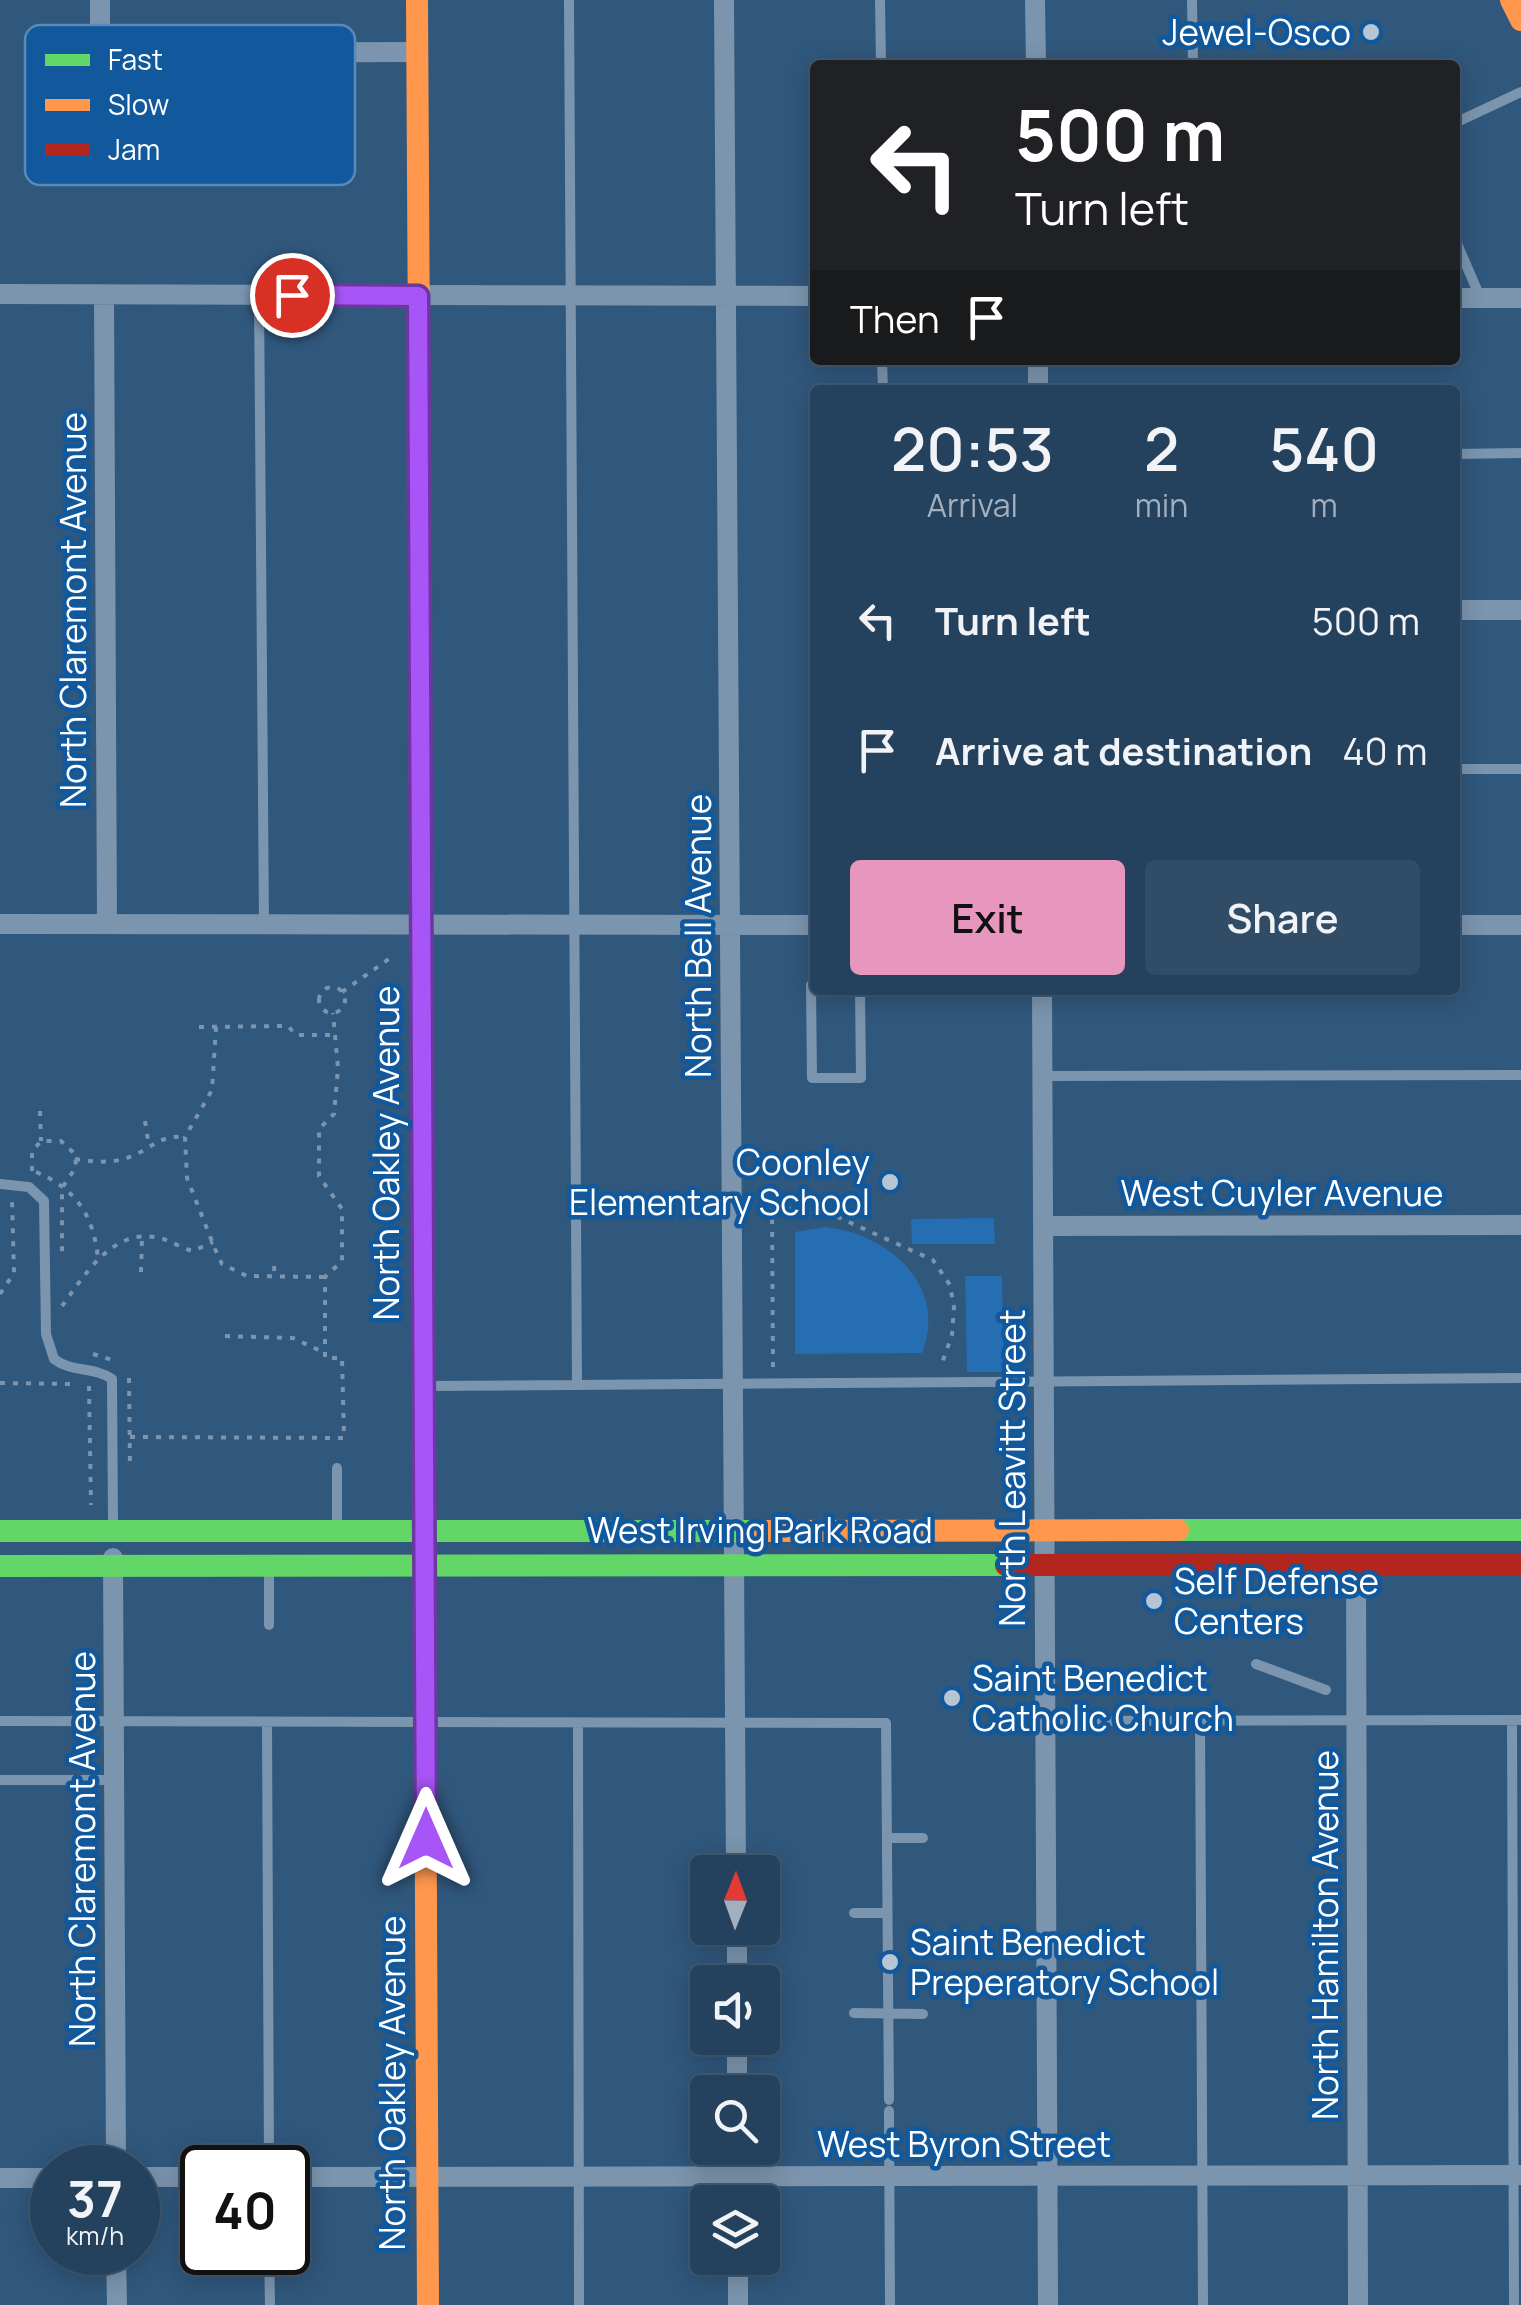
<!DOCTYPE html>
<html lang="en">
<head>
<meta charset="utf-8">
<style>
	body { margin:0; font-family:Manrope,sans-serif; background:#304c66; color:#f1f3f6; height:100vh; display:flex; flex-direction:column; font-size:38px; white-space:nowrap }
	* { box-sizing:border-box; margin:0 }
	p { font-size:32px; color:#a3afbc }
	.icon { flex:none; width:55px; height:55px; fill:none; stroke:currentColor; stroke-width:2; stroke-linecap:round; stroke-linejoin:round }
	.map { position:relative; flex:1; overflow:hidden }
	.side { position:absolute; left:810px; top:385px; width:650px; height:610px; display:flex; flex-direction:column; background:#24415d; border-radius:10px; box-shadow:0 5px 25px #0003,0 0 0 2px #415a72 }
	.side>* { flex:none }
	.guide { position:absolute; left:810px; top:60px; width:650px; height:305px; border-radius:10px; box-shadow:0 5px 25px #0003,0 0 0 2px #415a72; background:#202124; color:#fff; overflow:hidden }
	.needle { width:65px; rotate:1deg }
	.fabs { position:absolute; left:690px; top:1855px; display:grid; gap:20px }
	.fabs a { display:grid; place-items:center; width:90px; height:90px; border-radius:10px; background:#24415d; box-shadow:0 5px 25px #0003,0 0 0 2px #415a72; font-size:50px }
	.speed { position:absolute; left:30px; top:2145px; display:flex; gap:20px; font-size:50px; font-weight:700; text-align:center }
	.speed>* { display:grid; place-content:center; width:130px; height:130px; border-radius:50%; background:#24415d; box-shadow:0 5px 25px #0003,0 0 0 2px #415a72; line-height:1 }
	.speed small { font-size:25px; font-weight:400 }
	.speed .limit { border:5px solid #111; border-radius:15px; background:#fff; color:#111 }
	.pin { position:absolute; display:grid; place-items:center; width:85px; height:85px; color:#fff; margin:-42px; border:5px solid #fff; border-radius:50%; box-shadow:0 2px 10px #0007 }
	.me { position:absolute; width:110px; margin:-55px; rotate:0deg; stroke-linejoin:round; filter:drop-shadow(0 0 8px #0008) }
	.turn { display:flex; align-items:center; gap:35px; height:210px; padding:0 40px; font-size:45px }
	.turn .icon { width:130px; height:130px; stroke-width:2.5 }
	.turn b { display:block; font-size:70px; line-height:85px }
	.then { display:flex; align-items:center; height:95px; padding:0 40px; background:#0003; gap:20px; font-size:38px }
	.eta { display:flex; justify-content:space-evenly; align-items:center; height:170px; text-align:center }
	.eta b { font-size:60px; font-weight:600; line-height:70px }
	.primary-button { display:flex; gap:20px; margin-top:auto; padding:20px 40px }
	.primary-button a { flex:1; height:115px; border-radius:10px; background:#e797bd; color:#111; font-size:40px; font-weight:600; line-height:115px; text-align:center }
	.primary-button a+a { background:#304c66; color:#f1f3f6 }
	ul { padding:0; list-style:none }
	li { display:flex; align-items:center; gap:30px; height:130px; padding:0 40px }
	li div { flex:1 }
	li b { display:block; font-size:38px }
	li em { font-style:normal }
	.map>svg:first-child { display:block }
</style>
</head>
<body>
<div class="map">
<svg width="1521" height="2305" viewBox="0 0 1521 2305">
	<rect width="100%" height="100%" fill="#30577c"/>
	<path fill="#266eb2" d="M994,1218L995,1244H912L911,1219Z
		M824,1227C886,1232 949,1285 922,1353L795,1354V1232Z
		M965,1276H1002L1004,1372H967Z"/>
	<g fill="none" stroke-linecap="round" stroke-linejoin="round">
		<path stroke="#7b95ae" stroke-width="4" stroke-dasharray="5 8" stroke-linecap="butt" d="M319 1000a13 13 0 1 1 26 0a13 13 0 1 1-26 0Z
			M342,992L393,956
			M199,1027L288,1026L296,1035H333
			M216,1027L212,1090L185,1137L187,1178L215,1249L222,1264L247,1276L325,1277
			M40,1111L41,1141
			M145,1121L149,1146
			M75,1159C95,1162 113,1164 132,1156C152,1148 160,1135 184,1137
			M32,1171V1151L41,1141H61L75,1154L76,1167L62,1188V1257
			M36,1172C77,1189 94,1217 98,1259
			M760,1206L831,1214L933,1260L950,1285L954,1308L952,1335L941,1366
			M772,1206L773,1368
			M274,1266L275,1279
			M141,1272L142,1237
			M0,1294L14,1273L12,1199
			M62,1306C84,1276 111,1230 155,1237C169,1239 180,1248 193,1251L213,1242
			M225,1336L293,1338L325,1353
			M93,1354L112,1360
			M129,1378L130,1469
			M0,1383L70,1384
			M89,1386L91,1505
			M130,1437L344,1438L342,1358H325V1277L342,1261V1209L319,1176V1129L334,1114L338,1068L333,1013"/>
		<path stroke="#7b95ae" stroke-width="10" d="M569,0L577,1385
			M880,0L881,65
			M1192,0L1193,65
			M1455,123L1521,92
			M1455,239L1480,297
			M259,295L264,924
			M882,360L883,390
			M1455,454L1521,453
			M1455,769H1521
			M815,985H811L812,1078H861L860,990
			M1042,1076L1521,1075
			M0,1184L29,1187L44,1201L46,1334L54,1359C72,1373 93,1366 112,1379L113,1525
			M427,1386L1521,1378
			M337,1468V1525
			M269,1625V1572
			M1256,1664L1326,1690
			M1512,1720L1514,2305
			M0,1721L886,1723L889,2100
			M1045,1721L1521,1720
			M1200,1721L1203,2305
			M267,1723L269,2168
			M578,1723L579,2305
			M0,1780H114
			M887,1838H923
			M854,1913H887
			M854,2013L923,2014
			M889,2111L890,2305
			M269,2252L270,2305"/>
		<path stroke="#7b95ae" stroke-width="20" d="M100,0V53L418,52
			M724,0L736,1872
			M1035,0L1036,65
			M0,294L815,296
			M104,295L107,924
			M1455,298H1521
			M1038,360V390
			M1455,610H1521
			M0,924L815,925
			M1455,925H1521
			M1042,990L1048,2305
			M1043,1226L1521,1225
			M113,1558L116,2168
			M1356,1565L1358,2305
			M737,1928V1982
			M737,2038V2092
			M737,2148V2202
			M138,2177H202
			M288,2177L1521,2175
			M0,2178H52
			M116,2252L117,2305
			M738,2258V2305"/>
		<path stroke="#63d668" stroke-width="22" d="M419,352L424,1507
			M1178,1530H1521
			M0,1531H754
			M0,1566L1006,1565"/>
		<path stroke="#ff974d" stroke-width="22" d="M417,0L419,352
			M1511,0L1521,20
			M424,1507L428,2305
			M754,1531L1178,1530"/>
		<path stroke="#b3261e" stroke-width="22" d="M1006,1565L1521,1564"/>
	</g>
	<g fill="none" stroke-linecap="round" stroke-linejoin="round">
		<defs>
			<path id="route" d="M292,295L418,296L426,1839"/>
		</defs>
		<use href="#route" stroke="#6d37a1" stroke-width="25"/>
		<use href="#route" stroke="#a855f7" stroke-width="18"/>
	</g>
	<g fill="#b7c4d1" stroke="#11589c" stroke-width="4">
		<circle cx="1371" cy="32" r="10"/>
		<circle cx="890" cy="1182" r="10"/>
		<circle cx="1154" cy="1601" r="10"/>
		<circle cx="952" cy="1698" r="10"/>
		<circle cx="890" cy="1962" r="10"/>
	</g>
	<g text-anchor="middle" dominant-baseline="central" stroke-width="9" stroke-linejoin="round" paint-order="stroke">
		<g font-size="35" fill="#fff" stroke="#11589c" text-anchor="start">
			<text x="1351" y="32" text-anchor="end">Jewel-Osco</text>
			<text x="870" y="1162" text-anchor="end">Coonley<tspan x="870" dy="40">Elementary School</tspan></text>
			<text x="1174" y="1581">Self Defense<tspan x="1174" dy="40">Centers</tspan></text>
			<text x="972" y="1678">Saint Benedict<tspan x="972" dy="40">Catholic Church</tspan></text>
			<text x="910" y="1942">Saint Benedict<tspan x="910" dy="40">Preperatory School</tspan></text>
		</g>
		<g font-size="35" fill="#fff" stroke="#11589c">
			<text transform="translate(73 610) rotate(-90)">North Claremont Avenue</text>
			<text transform="translate(698 936) rotate(-90)">North Bell Avenue</text>
			<text transform="translate(386 1153) rotate(-90)">North Oakley Avenue</text>
			<text x="1282" y="1193">West Cuyler Avenue</text>
			<text transform="translate(1012 1468) rotate(-90)">North Leavitt Street</text>
			<text x="760" y="1530">West Irving Park Road</text>
			<text transform="translate(82 1849) rotate(-90)">North Claremont Avenue</text>
			<text transform="translate(1325 1935) rotate(-90)">North Hamilton Avenue</text>
			<text transform="translate(392 2083) rotate(-90)">North Oakley Avenue</text>
			<text x="964" y="2144">West Byron Street</text>
		</g>
	</g>
	<rect x="25" y="25" width="330" height="160" rx="15" fill="#11589c" stroke="#588aba" stroke-width="2.5"/>
	<rect x="45" y="54" width="45" height="12" fill="#63d668"/>
	<rect x="45" y="99" width="45" height="12" fill="#ff974d"/>
	<rect x="45" y="144" width="45" height="12" fill="#b3261e"/>
	<g font-size="28" fill="#fff">
		<text x="108" y="70">Fast</text>
		<text x="108" y="115">Slow</text>
		<text x="108" y="160">Jam</text>
	</g>
</svg>
<div class="fabs">
<a><svg class="needle" viewBox="-14 -14 28 28"><path d="M0-13l5 13h-10z" fill="#e53935"/><path d="M0 13l5-13h-10z" fill="#a3afbc"/></svg></a>
<a><svg class="icon" aria-label="sound" viewBox="0 0 24 24"><path d="M4 9h4l5-4v14l-5-4H4zM17 9q2 3 0 6"/></svg></a>
<a><svg class="icon" aria-label="search" viewBox="0 0 24 24"><circle cx="10" cy="10" r="6"/><path d="M15 15l6 6"/></svg></a>
<a><svg class="icon" aria-label="layers" viewBox="0 0 24 24"><path d="M12 4l9 5-9 5-9-5zM3 14l9 5 9-5"/></svg></a>
</div>
<div class="speed"><div>37<small>km/h</small></div><div class="limit">40</div></div>
<div class="pin" style="left:292px;top:295px;background:#d93025"><svg class="icon" aria-label="arrive" viewBox="0 0 24 24"><path d="M6 21V4h12l-3 4 3 4H6"/></svg></div>
<svg class="me" style="left:426px;top:1839px" viewBox="-20 -20 40 40"><path d="M0-17L14 15 0 8-14 15z" fill="#a855f7" stroke="#fff" stroke-width="4"/></svg>
<div class="guide">
<div class="turn"><svg class="icon" aria-label="left" viewBox="0 0 24 24"><path d="M17 20v-9H6M10 6l-5 5 5 5"/></svg><div><b>500 m</b>Turn left</div></div>
<div class="then">Then<svg class="icon" aria-label="arrive" viewBox="0 0 24 24"><path d="M6 21V4h12l-3 4 3 4H6"/></svg></div>
</div>
<section class="side">
<div class="eta">
<div><b>20:53</b><p>Arrival</p></div>
<div><b>2</b><p>min</p></div>
<div><b>540</b><p>m</p></div>
</div>
<ul>
<li><svg class="icon" aria-label="left" viewBox="0 0 24 24"><path d="M17 20v-9H6M10 6l-5 5 5 5"/></svg><div><b>Turn left</b></div><em>500 m</em></li>
<li><svg class="icon" aria-label="arrive" viewBox="0 0 24 24"><path d="M6 21V4h12l-3 4 3 4H6"/></svg><div><b>Arrive at destination</b></div><em>40 m</em></li>
</ul>
<div class="primary-button"><a>Exit</a><a>Share</a></div>
</section>
</div>
</body>
</html>
